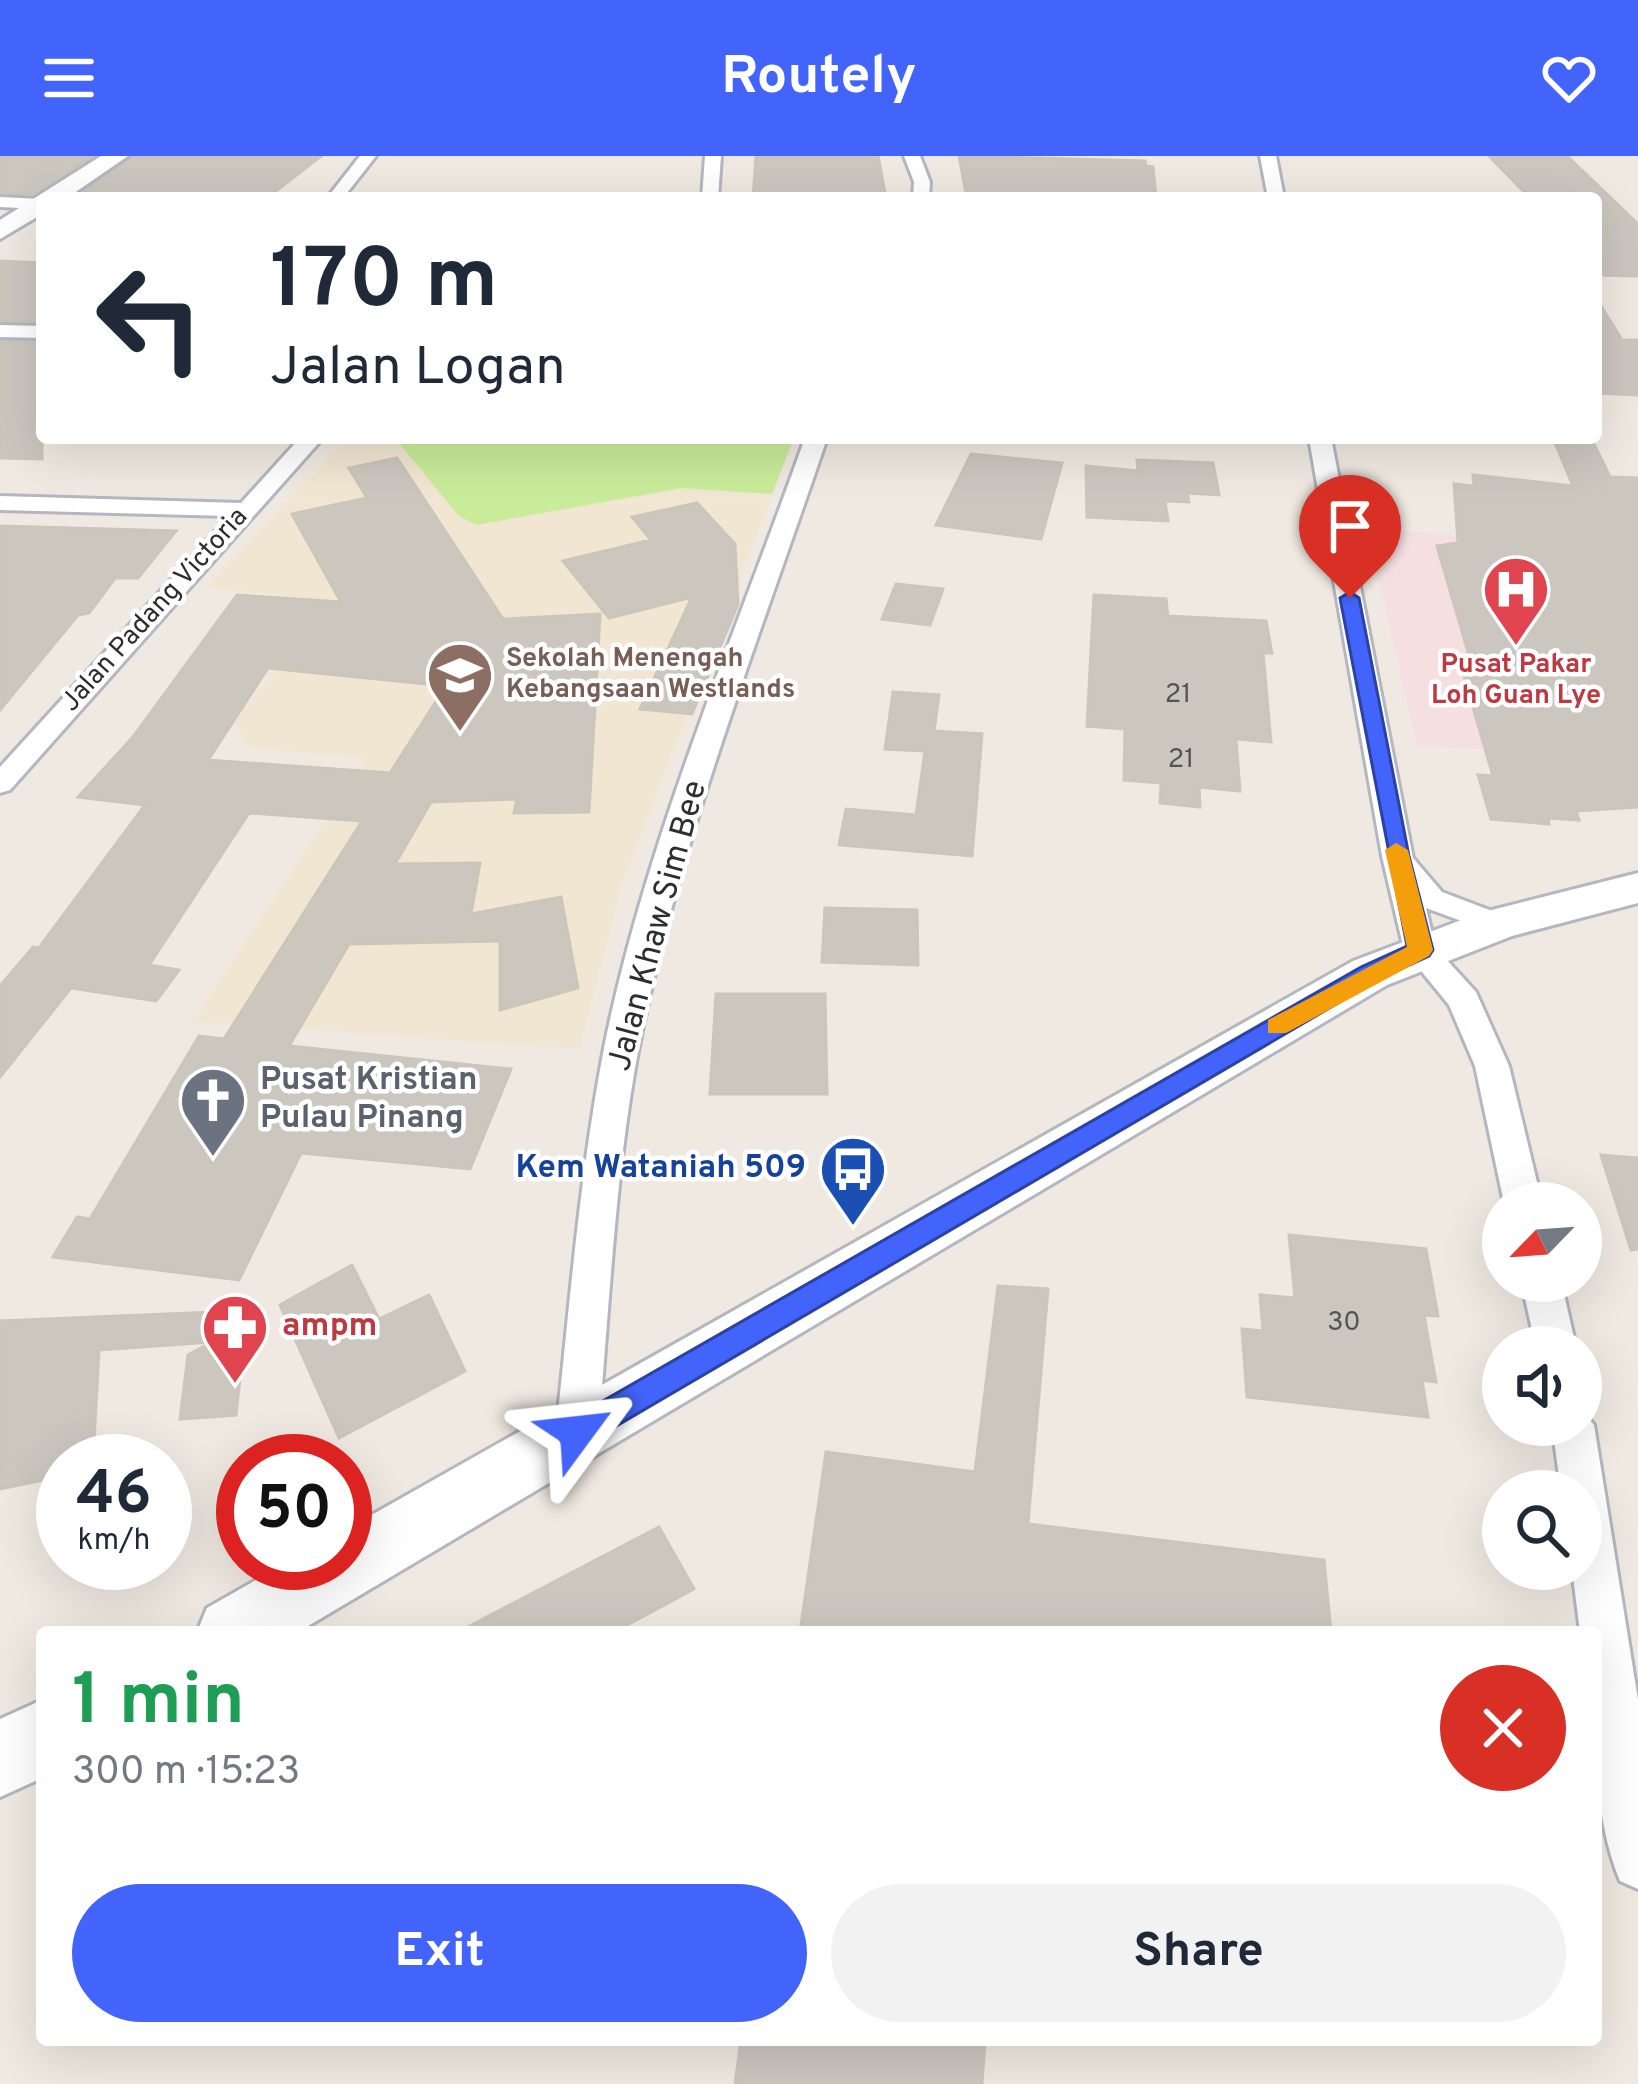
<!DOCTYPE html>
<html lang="en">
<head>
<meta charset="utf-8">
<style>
	body { margin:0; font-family:Overpass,sans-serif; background:#f2f2f3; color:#1f2937; height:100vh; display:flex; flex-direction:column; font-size:45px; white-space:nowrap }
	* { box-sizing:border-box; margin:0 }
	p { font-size:39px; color:#747a83 }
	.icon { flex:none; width:66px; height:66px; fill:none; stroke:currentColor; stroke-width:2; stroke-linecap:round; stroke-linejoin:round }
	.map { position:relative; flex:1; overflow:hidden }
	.details { position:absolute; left:36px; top:1470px; width:1566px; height:420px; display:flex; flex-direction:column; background:#fff; border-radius:12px; box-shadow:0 12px 48px #0002 }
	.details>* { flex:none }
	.banner { position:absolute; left:36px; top:36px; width:1566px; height:252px; border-radius:12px; box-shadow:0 12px 48px #0002; background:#fff; color:#1f2937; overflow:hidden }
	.needle { width:78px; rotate:245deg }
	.controls { position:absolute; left:1482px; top:1026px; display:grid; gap:24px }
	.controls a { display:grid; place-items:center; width:120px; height:120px; border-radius:50%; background:#fff; box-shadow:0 12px 48px #0002; font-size:60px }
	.speed { position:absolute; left:36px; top:1278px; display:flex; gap:24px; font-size:60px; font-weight:700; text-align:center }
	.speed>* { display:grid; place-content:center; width:156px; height:156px; border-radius:50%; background:#fff; box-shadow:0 12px 48px #0002; line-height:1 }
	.speed small { font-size:30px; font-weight:400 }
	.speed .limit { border:18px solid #d22; background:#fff; color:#111 }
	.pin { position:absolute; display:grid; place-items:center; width:102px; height:102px; color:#fff; margin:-123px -51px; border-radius:50% 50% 50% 0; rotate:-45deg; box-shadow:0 0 12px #0007 }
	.pin .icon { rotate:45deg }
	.me { position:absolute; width:132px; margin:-66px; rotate:60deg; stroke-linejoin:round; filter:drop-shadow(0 0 9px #0008) }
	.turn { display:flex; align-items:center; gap:42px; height:252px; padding:0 36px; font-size:54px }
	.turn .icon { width:156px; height:156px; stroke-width:2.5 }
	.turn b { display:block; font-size:84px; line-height:102px }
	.round { display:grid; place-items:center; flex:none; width:126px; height:126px; border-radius:63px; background:#f2f2f3 }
	.summary { display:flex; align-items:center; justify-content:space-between; height:204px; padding:0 36px }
	h1 { font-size:72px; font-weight:700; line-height:90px; color:#1e9e55 }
	.action { display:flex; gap:24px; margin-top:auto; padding:24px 36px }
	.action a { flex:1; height:138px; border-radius:72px; background:#4264fb; color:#fff; font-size:48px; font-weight:700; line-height:138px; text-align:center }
	.action a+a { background:#f2f2f3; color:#1f2937 }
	header { display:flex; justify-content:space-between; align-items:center; height:156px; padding:0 36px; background:#4264fb; color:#fff; font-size:54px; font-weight:700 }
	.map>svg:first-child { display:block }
</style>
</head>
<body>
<header><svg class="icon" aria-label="menu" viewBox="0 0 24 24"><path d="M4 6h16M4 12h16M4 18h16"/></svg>Routely<svg class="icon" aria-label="heart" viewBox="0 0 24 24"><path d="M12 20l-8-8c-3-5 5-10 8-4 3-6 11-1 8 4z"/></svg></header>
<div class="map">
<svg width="1638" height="1928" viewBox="0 0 1638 1928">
	<rect width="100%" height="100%" fill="#efe9e1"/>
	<path fill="#f0e6d1" d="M348,282H794L621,731L580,893L193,865L366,602L248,591L234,565L336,446L207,431Z"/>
	<path fill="#f5dfe0" d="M1367,372L1638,396V603L1417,589Z"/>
	<path fill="#c9ec9a" d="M395,282H794L772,338L682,332L476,369L458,359Z"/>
	<path fill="#cbc7bf" stroke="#cbc5ba" stroke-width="3" fill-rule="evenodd" d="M0,0H93L33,38L0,37Z
		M132,0H321L267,42H75Z
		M756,0H878L886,42H753Z
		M959,0L1145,5L1146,10L1153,11L1156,42H967Z
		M1489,0H1567L1638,68V120L1596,119V42H1530Z
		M0,105L42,107V166L0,165Z
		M1596,142L1622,184H1638V239L1596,237Z
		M0,185L42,186V303L0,302Z
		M1553,282H1591L1610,321L1638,322V651L1576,655L1579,664L1548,662L1549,668L1491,663L1478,619L1493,620L1460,506H1471L1437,390L1458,387L1454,328L1474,330L1473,319L1573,330Z
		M971,298L1062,307L1041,383L936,369Z
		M397,302L503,463L600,458L589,656L514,657L517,643L431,646L395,708L480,707L471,758L561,741L578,832L500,854V785L349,788L289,890L511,913L470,1013L301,997L239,1124L53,1101L77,1061L90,1063L199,880L224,883L362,665L249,657L149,809L179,814L156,845L71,832L0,921V830L33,791L39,792L145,649L78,641L133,581L237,439L341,446L292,358L367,342L349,312ZM268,512L446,530L390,617L208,604Z
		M1137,304L1213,307L1219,339L1187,337L1189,346L1165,345L1168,365L1087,361L1086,310L1138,315Z
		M697,347L735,388L738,448L692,558L640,553L692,441L609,462L563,405L651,384L632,361Z
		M0,370L176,375L138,422H115L89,457L78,459L0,554Z
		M896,428L943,433L930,469L882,463Z
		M1094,439L1166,443L1168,460L1266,465L1272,497H1263L1271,586L1236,583L1240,635L1199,631L1200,651L1160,647L1161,627L1124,624L1125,573L1087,570Z
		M893,536L939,539L934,575L982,578L972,700L839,689L846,653L916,659L925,595L885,593Z
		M825,752L917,754L918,809L822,806Z
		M716,838H825L827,938H710Z
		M1601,999L1638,1002V1093L1631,1094Z
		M1289,1079L1426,1093L1438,1160L1424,1159L1436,1226L1422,1224L1428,1261L1247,1241L1242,1173L1263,1175L1260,1139L1295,1142Z
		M352,1109L379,1163L429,1139L465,1215L339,1282L280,1149Z
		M998,1130L1048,1133L1028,1368L1324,1404L1331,1476H800L826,1296L975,1316Z
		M260,1154L262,1183L244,1184L236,1259L180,1263L188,1199L212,1186L99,1194L93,1305H63V1320L0,1333V1165Z
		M659,1371L694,1433L614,1476H458Z
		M741,1884H985L982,1928H735Z"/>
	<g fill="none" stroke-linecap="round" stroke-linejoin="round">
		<defs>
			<path id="street" d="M360,0H376L343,42H327Z
				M705,0H721L718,42H702Z
				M904,0H920L930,26L929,42H913L914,26Z
				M1260,0H1276L1284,42H1268Z
				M0,41L42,43V53L0,51Z
				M0,169L42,170V182L0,181Z
				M300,282H323L10,634L0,637V611L229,360L0,354V340L241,347Z
				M805,282H827C760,480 681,679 640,885C615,1013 610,1146 598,1276L592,1289L577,1295L562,1289L556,1276C570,1146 580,1015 605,887C647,681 735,480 805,282Z
				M1309,282H1331L1413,702L1442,736L1508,761L1513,768L1497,778L1426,752L1435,791L1476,836L1509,910L1542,1047H1504L1475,910L1449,849L1404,794L1382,700Z
				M1521,1125H1561L1576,1191H1536Z
				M1581,1253L1594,1269L1638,1544V1733L1620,1725C1589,1651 1596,1556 1596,1476H1580L1572,1413H1581V1335H1561L1552,1269H1581Z"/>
			<path id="secondary" d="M101,0H128L67,42H42V58L0,83V64Z
				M1638,717V747L1512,780L1387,829L298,1476H197L207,1452L286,1407H345V1374L1353,805L1480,757Z
				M42,1544V1622L0,1641V1563Z"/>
		</defs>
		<use href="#street" stroke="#b4b7c1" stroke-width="6"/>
		<use href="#secondary" stroke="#b4b7c1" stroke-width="6"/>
		<use href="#street" fill="#fff" fill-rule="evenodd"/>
		<use href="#secondary" fill="#fff" fill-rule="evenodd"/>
	</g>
	<path fill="#4264fb" stroke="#2b41a3" stroke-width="3" d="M1350,436L1359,442L1409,700L1433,794L1429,800L1379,823L589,1286H566L561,1276L566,1266L1361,811L1407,790L1340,442Z"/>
	<path fill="#f59e0b" d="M1396,687L1408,694L1433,794L1429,800L1286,877H1268V864L1407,791L1385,694Z"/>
	<defs>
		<symbol id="hospital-pin" viewBox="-11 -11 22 30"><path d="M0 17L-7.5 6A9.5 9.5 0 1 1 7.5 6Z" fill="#e0444e" stroke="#fff"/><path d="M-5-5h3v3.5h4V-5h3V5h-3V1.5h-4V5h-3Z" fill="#fff"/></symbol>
		<symbol id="school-pin" viewBox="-11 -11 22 30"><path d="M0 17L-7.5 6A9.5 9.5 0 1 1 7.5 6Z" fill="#8d6e63" stroke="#fff"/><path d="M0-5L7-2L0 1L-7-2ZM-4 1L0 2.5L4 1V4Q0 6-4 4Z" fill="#fff"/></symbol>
		<symbol id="church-pin" viewBox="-11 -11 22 30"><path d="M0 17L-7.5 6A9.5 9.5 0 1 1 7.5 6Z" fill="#6b7280" stroke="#fff"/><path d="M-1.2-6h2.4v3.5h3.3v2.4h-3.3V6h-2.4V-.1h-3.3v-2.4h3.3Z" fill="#fff"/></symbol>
		<symbol id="bus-pin" viewBox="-11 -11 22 30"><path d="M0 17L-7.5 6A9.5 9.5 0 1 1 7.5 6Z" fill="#1a4fb4" stroke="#fff"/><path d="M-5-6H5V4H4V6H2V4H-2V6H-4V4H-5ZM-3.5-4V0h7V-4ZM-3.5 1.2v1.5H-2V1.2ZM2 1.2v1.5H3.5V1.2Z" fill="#fff"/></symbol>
		<symbol id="pharmacy-pin" viewBox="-11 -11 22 30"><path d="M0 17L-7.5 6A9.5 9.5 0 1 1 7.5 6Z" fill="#e0444e" stroke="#fff"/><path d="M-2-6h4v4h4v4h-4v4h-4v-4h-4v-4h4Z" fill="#fff"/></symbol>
	</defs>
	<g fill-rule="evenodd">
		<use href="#hospital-pin" x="1478" y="395" width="76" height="104"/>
		<use href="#school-pin" x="422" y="481" width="76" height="104"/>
		<use href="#church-pin" x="175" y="906" width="76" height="104"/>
		<use href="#bus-pin" x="815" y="975" width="76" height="104"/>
		<use href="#pharmacy-pin" x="197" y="1133" width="76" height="104"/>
	</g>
	<g text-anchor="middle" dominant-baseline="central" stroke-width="9" stroke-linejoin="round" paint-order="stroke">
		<g font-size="27" fill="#2e2e2e" stroke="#fff">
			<text transform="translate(155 454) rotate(-48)">Jalan Padang Victoria</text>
		</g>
		<g font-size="27" font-weight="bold" fill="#785e54" stroke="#fff" text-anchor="start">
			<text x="506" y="503">Sekolah Menengah<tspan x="506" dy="31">Kebangsaan Westlands</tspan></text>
		</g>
		<g font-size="27" font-weight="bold" fill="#be3a42" stroke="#fff">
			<text x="1516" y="509">Pusat Pakar<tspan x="1516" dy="31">Loh Guan Lye</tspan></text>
		</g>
		<g font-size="27" fill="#555452">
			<text x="1178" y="539">21</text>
			<text x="1181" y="604">21</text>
			<text x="1344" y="1167">30</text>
		</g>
		<g font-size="33" fill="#2e2e2e" stroke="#fff">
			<text transform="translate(659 770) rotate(-75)">Jalan Khaw Sim Bee</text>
		</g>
		<g font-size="33" font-weight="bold" fill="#5b616d" stroke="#fff" text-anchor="start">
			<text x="260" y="925">Pusat Kristian<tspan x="260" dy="38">Pulau Pinang</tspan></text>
		</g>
		<g font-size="33" font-weight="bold" fill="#164399" stroke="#fff" text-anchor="end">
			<text x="806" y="1013">Kem Wataniah 509</text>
		</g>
		<g font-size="33" font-weight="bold" fill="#be3a42" stroke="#fff" text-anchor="start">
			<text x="282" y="1171">ampm</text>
		</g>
	</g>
</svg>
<div class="controls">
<a><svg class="needle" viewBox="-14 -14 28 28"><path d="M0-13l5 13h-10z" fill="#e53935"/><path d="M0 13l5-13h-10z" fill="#747a83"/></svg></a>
<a><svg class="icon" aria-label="sound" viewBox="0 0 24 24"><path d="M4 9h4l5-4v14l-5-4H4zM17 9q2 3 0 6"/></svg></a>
<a><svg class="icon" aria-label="search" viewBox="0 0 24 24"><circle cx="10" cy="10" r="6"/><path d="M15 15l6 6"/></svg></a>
</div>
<div class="speed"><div>46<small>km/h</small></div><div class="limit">50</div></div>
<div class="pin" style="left:1350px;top:442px;background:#d93025"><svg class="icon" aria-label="arrive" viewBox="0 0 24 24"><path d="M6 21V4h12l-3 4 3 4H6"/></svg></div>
<svg class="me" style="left:577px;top:1276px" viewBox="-20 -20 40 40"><path d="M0-17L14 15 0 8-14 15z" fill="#4264fb" stroke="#fff" stroke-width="4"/></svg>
<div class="banner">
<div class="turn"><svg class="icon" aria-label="left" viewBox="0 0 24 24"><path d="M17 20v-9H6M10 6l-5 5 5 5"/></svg><div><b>170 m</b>Jalan Logan</div></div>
</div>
<section class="details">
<div class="summary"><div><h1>1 min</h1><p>300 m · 15:23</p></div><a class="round" style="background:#d93025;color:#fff"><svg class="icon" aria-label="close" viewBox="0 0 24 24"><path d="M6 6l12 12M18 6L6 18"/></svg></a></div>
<div class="action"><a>Exit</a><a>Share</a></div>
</section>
</div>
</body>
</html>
